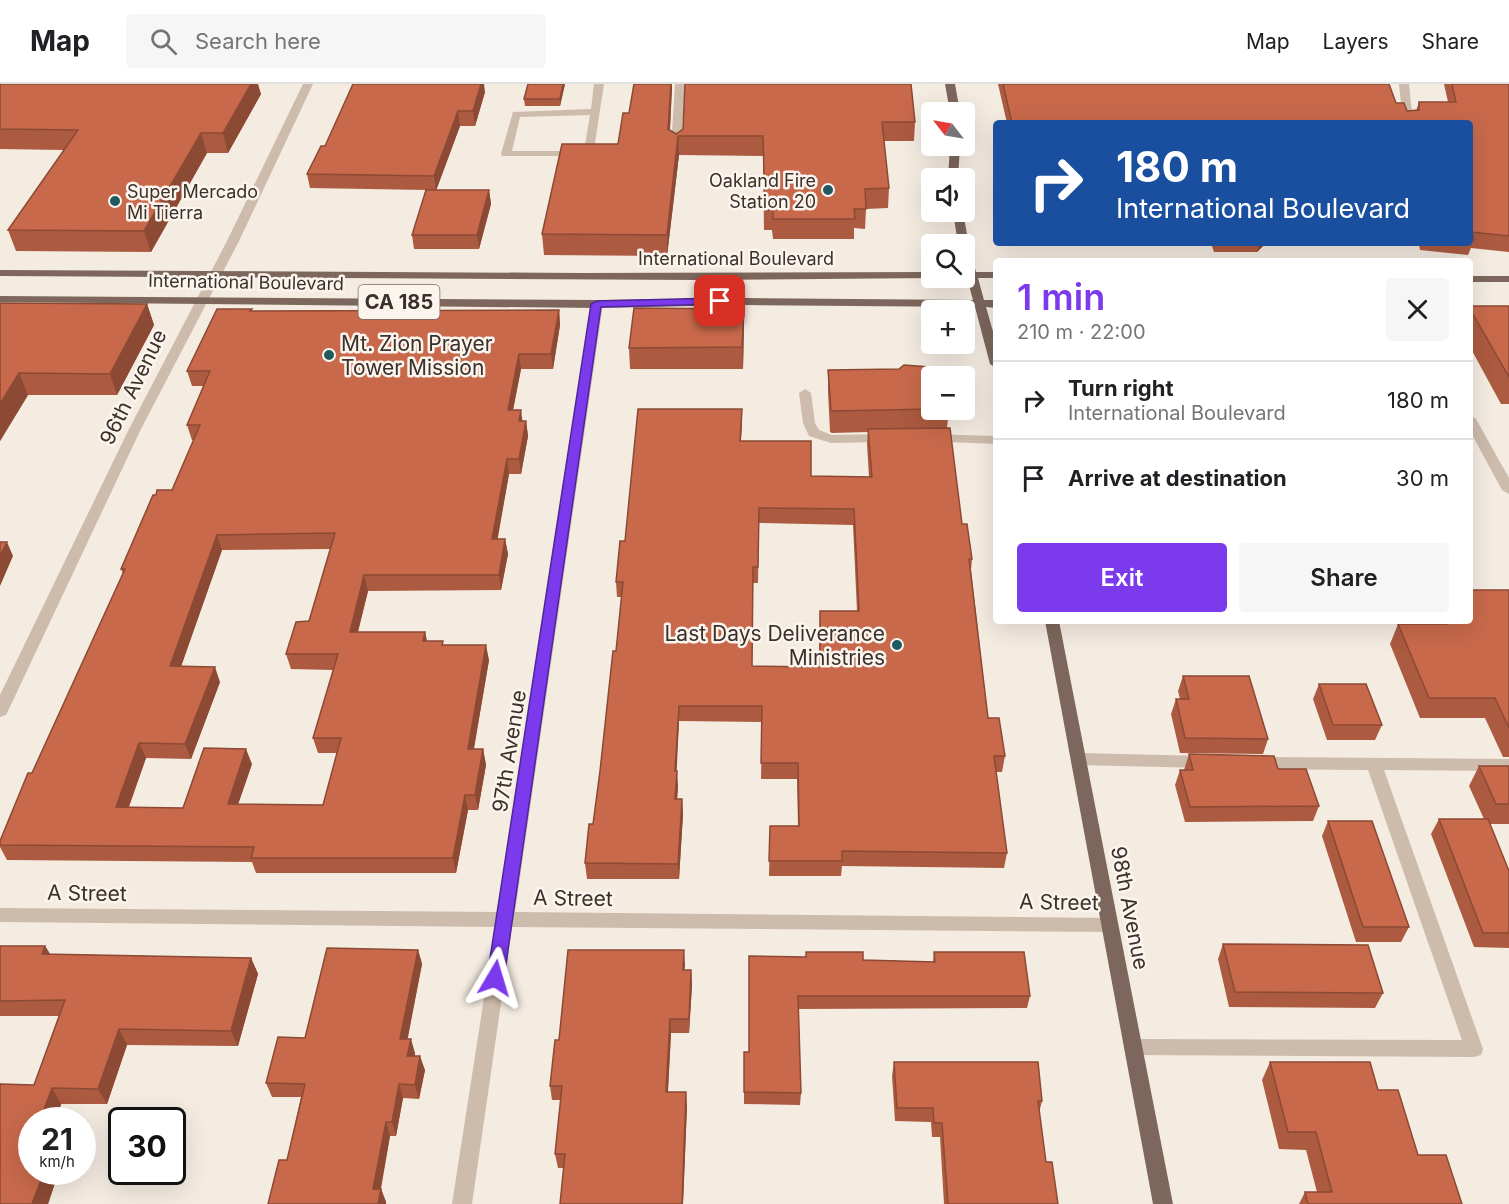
<!DOCTYPE html>
<html lang="en">
<head>
<meta charset="utf-8">
<style>
	body { margin:0; font-family:Inter,sans-serif; background:#f6f6f6; color:#202124; height:100vh; display:flex; flex-direction:column; font-size:22px; white-space:nowrap }
	* { box-sizing:border-box; margin:0 }
	p { font-size:20px; color:#757577 }
	.icon { flex:none; width:33px; height:33px; fill:none; stroke:currentColor; stroke-width:2; stroke-linecap:round; stroke-linejoin:round }
	.map { position:relative; flex:1; overflow:hidden }
	.details { position:absolute; left:993px; top:174px; width:480px; height:366px; display:flex; flex-direction:column; background:#fff; border-radius:6px; box-shadow:0 6px 24px #0002 }
	.details>* { flex:none }
	.guide { position:absolute; left:993px; top:36px; width:480px; height:126px; border-radius:6px; box-shadow:0 6px 24px #0002; background:#1a4fa0; color:#fff; overflow:hidden }
	.needle { width:39px; rotate:301deg }
	.controls { position:absolute; left:921px; top:18px; display:grid; gap:12px }
	.controls a { display:grid; place-items:center; width:54px; height:54px; border-radius:6px; background:#fff; box-shadow:0 6px 24px #0002; font-size:30px }
	.speed { position:absolute; left:18px; top:1023px; display:flex; gap:12px; font-size:30px; font-weight:700; text-align:center }
	.speed>* { display:grid; place-content:center; width:78px; height:78px; border-radius:50%; background:#fff; box-shadow:0 6px 24px #0002; line-height:1 }
	.speed small { font-size:15px; font-weight:400 }
	.speed .limit { border:3px solid #111; border-radius:9px; background:#fff; color:#111 }
	.pin { position:absolute; display:grid; place-items:center; width:51px; height:51px; color:#fff; margin:-26px; border-radius:12px; box-shadow:0 3px 9px #0006 }
	.me { position:absolute; width:66px; margin:-33px; rotate:7deg; stroke-linejoin:round; filter:drop-shadow(0 0 4px #0008) }
	.turn { display:flex; align-items:center; gap:21px; height:126px; padding:0 24px; font-size:27px }
	.turn .icon { width:78px; height:78px; stroke-width:2.5 }
	.turn b { display:block; font-size:42px; line-height:51px }
	.round { display:grid; place-items:center; flex:none; width:63px; height:63px; border-radius:6px; background:#f6f6f6 }
	.overview { display:flex; align-items:center; justify-content:space-between; height:102px; padding:0 24px }
	h1 { font-size:36px; font-weight:600; line-height:45px; color:#7c3aed }
	.primary-button { display:flex; gap:12px; margin-top:auto; padding:12px 24px }
	.primary-button a { flex:1; height:69px; border-radius:6px; background:#7c3aed; color:#fff; font-size:24px; font-weight:600; line-height:69px; text-align:center }
	.primary-button a+a { background:#f6f6f6; color:#202124 }
	ul { padding:0; list-style:none }
	li { display:flex; align-items:center; gap:18px; height:78px; padding:0 24px; border-top:2px solid #e0e0e0 }
	li div { flex:1 }
	li b { display:block; font-size:22px }
	li em { font-style:normal }
	header { display:flex; align-items:center; gap:36px; box-sizing:border-box; height:84px; padding:0 30px; background:#fff; border-bottom:2px solid #e0e0e0 }
	header strong { font-size:28px }
	nav { display:flex; gap:33px; margin-inline-start:auto; font-size:21px }
	.search { width:420px; height:54px; background:#f6f6f6; display:flex; align-items:center; gap:15px; box-sizing:border-box; padding:0 21px; border-radius:6px; color:#757577; font-size:22px }
	.map>svg:first-child { display:block }
</style>
</head>
<body>
<header>
<strong>Map</strong>
<div class="search"><svg class="icon" aria-label="search" viewBox="0 0 24 24"><circle cx="10" cy="10" r="6"/><path d="M15 15l6 6"/></svg>Search here</div>
<nav><a>Map</a><a>Layers</a><a>Share</a></nav>
</header>
<div class="map">
<svg width="1509" height="1120" viewBox="0 0 1509 1120">
	<rect width="100%" height="100%" fill="#f4ebe1"/>
	<g fill="none" stroke-linecap="round" stroke-linejoin="round">
		<path fill="#cdbbac" fill-rule="evenodd" d="M594,0H604L593,72H502L501,70L513,28L591,25ZM590,31L584,67H512L520,33Z
			M675,0H685L681,64L676,67L671,64Z
			M805,305L811,309L815,339L819,346L832,351L885,350L891,354L885,358L831,359L809,352L803,339L799,309Z
			M930,350L996,352V360L925,357L924,354L925,351Z
			M1079,669L1205,672L1211,674L1213,678L1211,682L1205,684L1079,681L1073,679L1071,675L1073,671Z
			M1256,673L1509,675V687L1384,686L1483,965L1481,971L1474,973L1133,971L1126,969L1124,963L1126,957L1133,955L1462,956L1368,686L1256,685L1250,683L1248,679L1250,675Z"/>
		<path fill="#cdbbac" fill-rule="evenodd" d="M303,0H313L239,157L140,347L8,627L6,631L0,633V611L128,347L227,157Z
			M1399,0H1409L1413,39H1403Z
			M597,216L603,220L515,828L1109,834L1115,836L1118,841L1115,846L1109,848L512,843L472,1120H452L495,843L0,838V824L497,828L591,220Z
			M1470,331L1476,335L1509,394V410L1502,406L1470,347Z"/>
		<path fill="#7d675c" fill-rule="evenodd" d="M945,0H955L960,28H950Z
			M950,62H960L958,94H948Z
			M953,128H963L969,161L976,188H996V194H978L984,216H996V224L986,223L996,258V284L990,280L975,223L747,221L597,224L0,218V212L597,216L747,214L973,216L967,194H960H964V160H958Z
			M0,186L582,189L932,188V194H936L699,196L0,192Z
			M1470,192H1509V198H1470Z
			M1045,537H1059L1173,1120H1153Z"/>
	</g>
	<path fill="#ac5a40" fill-rule="evenodd" d="M0,0L261,10L228,69H207L151,168L16,167L8,146L64,66L0,65Z
		M565,0L560,22H525L524,15Z
		M634,0H672L670,46L676,50L683,45L685,0L915,38L914,57H884L889,104L888,124L866,125L865,145L854,144V155H773L772,146H764L763,72L679,71L667,172L544,171L542,150L618,60L629,29Z
		M998,0H1389L1396,19L1407,27H1416L1419,18H1448L1444,0H1509V168L1471,164L1468,171L1420,166L1419,161L1385,160L1384,159H1470V39H1007Z
		M485,8L475,42H460L436,106H489L491,120L479,165H414L412,151L426,106L310,104L307,90L325,62Z
		M1211,159H1266L1257,168H1214Z
		M0,219L147,220L154,241L117,311H28L0,357Z
		M1470,222H1509V320H1501L1470,263Z
		M252,225V227L559,226L560,241L553,285H521L513,326L523,337H526L528,352L521,390H509L497,455H505L508,470L501,506L368,507L358,548H425L427,557L444,561L489,576L474,665H483L486,681L478,726H468L456,789H256L252,778L7,776L0,763V757L32,689L123,490L121,485L156,411L172,406L194,356H192L187,341L204,302H192L187,287ZM331,465L309,537L286,570L291,585L333,586L313,654L318,669H337L323,721L238,720L252,680L183,724L129,723L146,674L191,675L220,598L181,582L222,466Z
		M744,225L743,285H630L629,264Z
		M828,286L949,326L947,344L962,440L972,475L971,486L988,634L1005,672L1002,688H996L1007,769L1004,784L842,782L841,792H769L770,742H798L797,695H761L762,638L679,637L676,687L678,702L677,715H682L683,730L679,795H587L585,779L593,740L616,567L622,513H617L616,498L625,457L742,325L741,357L811,392L869,393L867,360L868,348L832,349L830,348L828,307ZM759,439L853,441L857,527H820L819,583L752,582L753,499H758Z
		M1471,506H1509V673H1503L1485,634H1420L1390,560L1398,540H1429L1428,537H1470Z
		M1183,592L1268,655L1263,670L1180,669L1171,630L1176,615H1180L1178,607Z
		M1319,600L1382,641L1375,656H1327L1313,615Z
		M1189,670L1278,685L1319,722L1313,737L1185,738L1175,701L1180,686H1184Z
		M1479,682H1509V740H1489L1509,787V864L1474,863L1431,750L1439,735H1484L1469,702Z
		M1328,737L1409,843L1401,858H1356L1322,752Z
		M1223,860L1383,909L1375,924L1229,923L1218,875Z
		M0,862H45L50,870L251,874L258,890L238,962L127,961L107,1020H61L56,1036H32V1088L57,1093L48,1120H0L34,1001L59,932H0Z
		M418,866L422,880L407,955L415,969V972L425,986L419,1015L403,1014L396,1052H390L381,1105L386,1118V1120H268L287,1076L301,1013H272L266,999L305,954Z
		M934,868L1030,912L1027,924L798,925L801,1009L800,1021L744,1020V968H749V872L933,878Z
		M685,881L684,886H691L692,901L689,949H671L668,1008L687,1022L683,1120H560L564,1084H558L555,1070L561,1016H552L550,1002L559,956Z
		M894,978L1042,1017L1039,1029L1046,1078L1058,1120H944L940,1053H932L931,1038L895,1037L892,992Z
		M1270,978L1378,1006L1418,1071L1462,1120L1317,1108L1306,1066L1279,1065L1262,996Z
		M1305,1108L1308,1120H1299Z"/>
	<path fill="#8c4a34" d="M249,0H258L261,10L228,69L223,49Z
		M481,0H484L485,8L475,42L473,27Z
		M563,0H565L560,22V15Z
		M671,0H672V5L669,64L668,45Z
		M458,27L460,42L436,107L434,92Z
		M201,49L207,69L151,168L144,147Z
		M678,52L679,71L667,172V151Z
		M489,106L491,120L479,165L477,151Z
		M1259,159H1266L1257,168Z
		M147,220L154,241L117,311L110,290Z
		M744,225V246L743,285L742,263Z
		M559,226L560,241L553,285L551,270Z
		M519,270L521,285L510,341L508,326Z
		M19,289L28,311L0,357V320Z
		M742,325V340L740,372V357Z
		M521,326L523,341L519,337Z
		M526,337L528,352L521,390L519,375Z
		M507,375L509,390L495,470L492,455Z
		M217,451L222,466L176,597L170,582Z
		M505,455L508,470L501,506L499,491Z
		M7,458L13,472L0,502V472Z
		M364,491L368,507L354,563L350,548Z
		M425,548L428,563L423,557Z
		M486,561L489,576L471,680L468,665Z
		M215,583L220,598L191,675L185,660Z
		M679,622V637L676,702L675,687Z
		M139,659L146,674L123,738L116,723Z
		M246,665L252,680L233,735L228,720Z
		M483,665L486,681L478,726L475,711Z
		M677,687L678,702L676,730L675,715Z
		M465,711L468,726L456,789L453,774Z
		M682,715L683,730L679,795L678,780Z
		M45,862L55,878L42,870Z
		M418,866L422,880L405,969L400,955Z
		M684,866L685,881L683,900V886Z
		M251,874L258,890L238,962L231,947Z
		M691,886L692,901L689,949V935Z
		M670,935L671,949L667,1022L666,1008Z
		M119,945L127,961L107,1020L98,1005Z
		M411,955L415,969L412,986L407,972Z
		M420,972L425,986L419,1015L415,1001Z
		M399,1000L403,1014L396,1052L392,1038Z
		M52,1004L61,1020L56,1036H40Z
		M686,1008L687,1022L683,1120H682Z
		M386,1038L390,1052L378,1118L373,1105Z
		M32,1061V1087L25,1078Z
		M44,1088H53L57,1093L48,1120H32Z
		M381,1105L386,1118V1120H378Z"/>
	<path fill="#c8694b" stroke="#8c4a34" stroke-width="1.5" fill-rule="evenodd" d="M0,0H251L223,49H201L144,147L8,146L78,46L0,45Z
		M353,0H481L473,27H458L434,92L307,90L321,62H325Z
		M528,0H563L560,15H524Z
		M634,0H671L668,45L676,50L683,45L685,0H911L915,38H882L889,104L865,105L866,125H854L855,135H773V126H765L763,52H678L667,151L542,150L562,60H618L623,29H629Z
		M1003,0H1389L1396,19H1404L1407,27L1419,26V18H1456L1452,0H1509V152L1472,148L1474,156H1470V39H1012Z
		M426,106H489L477,151H412Z
		M0,219L147,220L110,290L19,289L0,320Z
		M1470,222H1509V293L1470,225Z
		M634,224L744,225L742,263L629,264Z
		M217,225H252L250,227L559,226L551,270H519L508,326H521L519,337H526L519,375H507L492,455H505L499,491H364L350,548H425L423,557H443L442,561H486L468,665H483L475,711H465L453,774H251L254,763L0,761V757L28,689H32L125,485H121L153,411H156L157,406H172L200,341H187L210,287H187ZM335,449L309,537L296,538L286,570H338L313,654H341L323,721L228,720L246,665L204,664L183,724L116,723L139,659L185,660L215,583L170,582L217,451Z
		M904,281L943,284L944,292H932V325L833,327L831,326L828,286L899,285Z
		M638,325H742L740,357H811V392L872,393L868,345L950,344L962,440H967L972,475H969L988,634H999L1005,672H994L1007,769L842,767V777H769L770,742H799L798,679H761L762,622H679L675,687H677L675,715H682L678,780L585,779L589,740H593L600,687L613,567H616L623,498H616L620,457H625ZM759,424L854,425L859,527H820V583L752,582L753,483H758Z
		M0,458H7L0,472Z
		M1470,504L1471,506H1509V644L1495,614H1429L1398,540H1447L1445,537H1470Z
		M1183,592H1249L1268,655L1185,654L1176,615H1189Z
		M1319,600H1366L1382,641H1333Z
		M1189,670L1274,672L1278,685H1306L1319,722L1190,723L1180,686H1193Z
		M1479,682H1509V720H1496Z
		M1439,735H1488L1509,787V849H1483Z
		M1328,737H1372L1409,843H1363Z
		M1223,860L1368,861L1383,909L1235,908Z
		M0,862H45L42,870L251,874L231,947L119,945L98,1005L52,1004L40,1036H32V1061L25,1078H32V1088H44L32,1120H0V1000L34,1001L65,916L0,917Z
		M327,864L418,866L400,955H411L407,972H420L415,1001L399,1000L392,1038H386L373,1105H381L378,1120H268L279,1076H287L305,1000L266,999L278,953L305,954Z
		M568,866H684L683,886H691L689,935H670L666,1008H686L682,1120H560L565,1070H555L562,1002H550L555,956H559Z
		M806,868H863V876L935,878L934,868H1024L1030,912H798L801,1009L744,1008V968H749V872L806,873Z
		M894,978H1038L1042,1017H1038L1046,1078H1052L1058,1120H948L942,1039H934L933,1024H897Z
		M1270,978H1370L1378,1006H1398L1418,1071H1446L1462,1120H1308L1305,1108H1332L1316,1048H1288Z"/>
	<path fill="#7c3aed" stroke="#51269a" stroke-width="1.5" d="M720,214L723,215V220L601,223L504,894L501,900L495,902L490,900L487,894L591,220L597,217Z"/>
	<g fill="#1f5a5e" stroke="#fbf5ee" stroke-width="2">
		<circle cx="828" cy="106" r="6"/>
		<circle cx="115" cy="117" r="6"/>
		<circle cx="329" cy="271" r="6"/>
		<circle cx="897" cy="561" r="6"/>
	</g>
	<g text-anchor="middle" dominant-baseline="central" stroke-width="5" stroke-linejoin="round" paint-order="stroke">
		<g font-size="18" fill="#3b302b" stroke="#fbf5ee" text-anchor="end">
			<text x="816" y="96">Oakland Fire<tspan x="816" dy="21">Station 20</tspan></text>
			<text x="127" y="107" text-anchor="start">Super Mercado<tspan x="127" dy="21">Mi Tierra</tspan></text>
		</g>
		<g font-size="18" fill="#3b302b" stroke="#fbf5ee">
			<text x="736" y="174">International Boulevard</text>
			<text transform="translate(246 198) rotate(1)">International Boulevard</text>
		</g>
		<rect fill="#fbf5ee" stroke="#756b66" stroke-width="1.5" x="358.5" y="201" width="81" height="34" rx="4.5"/>
		<g font-size="20" font-weight="bold" fill="#3b302b">
			<text x="399" y="218">CA 185</text>
		</g>
		<g font-size="21" fill="#3b302b" stroke="#fbf5ee" text-anchor="start">
			<text x="341" y="259">Mt. Zion Prayer<tspan x="341" dy="24">Tower Mission</tspan></text>
			<text x="885" y="549" text-anchor="end">Last Days Deliverance<tspan x="885" dy="24">Ministries</tspan></text>
		</g>
		<g font-size="21" fill="#3b302b" stroke="#fbf5ee">
			<text transform="translate(133 303) rotate(-64)">96th Avenue</text>
			<text transform="translate(509 667) rotate(-81)">97th Avenue</text>
			<text transform="translate(87 809) rotate(1)">A Street</text>
			<text transform="translate(573 814) rotate(1)">A Street</text>
			<text transform="translate(1059 818) rotate(1)">A Street</text>
			<text transform="translate(1130 824) rotate(79)">98th Avenue</text>
		</g>
	</g>
</svg>
<div class="controls">
<a><svg class="needle" viewBox="-14 -14 28 28"><path d="M0-13l5 13h-10z" fill="#e53935"/><path d="M0 13l5-13h-10z" fill="#757577"/></svg></a>
<a><svg class="icon" aria-label="sound" viewBox="0 0 24 24"><path d="M4 9h4l5-4v14l-5-4H4zM17 9q2 3 0 6"/></svg></a>
<a><svg class="icon" aria-label="search" viewBox="0 0 24 24"><circle cx="10" cy="10" r="6"/><path d="M15 15l6 6"/></svg></a>
<a>+</a>
<a>−</a>
</div>
<div class="speed"><div>21<small>km/h</small></div><div class="limit">30</div></div>
<div class="pin" style="left:720px;top:217px;background:#d93025"><svg class="icon" aria-label="arrive" viewBox="0 0 24 24"><path d="M6 21V4h12l-3 4 3 4H6"/></svg></div>
<svg class="me" style="left:495px;top:894px" viewBox="-20 -20 40 40"><path d="M0-17L14 15 0 8-14 15z" fill="#7c3aed" stroke="#fff" stroke-width="4"/></svg>
<div class="guide">
<div class="turn"><svg class="icon" aria-label="right" viewBox="0 0 24 24"><path d="M7 20v-9h11M14 6l5 5-5 5"/></svg><div><b>180 m</b>International Boulevard</div></div>
</div>
<section class="details">
<div class="overview"><div><h1>1 min</h1><p>210 m · 22:00</p></div><a class="round"><svg class="icon" aria-label="close" viewBox="0 0 24 24"><path d="M6 6l12 12M18 6L6 18"/></svg></a></div>
<ul>
<li><svg class="icon" aria-label="right" viewBox="0 0 24 24"><path d="M7 20v-9h11M14 6l5 5-5 5"/></svg><div><b>Turn right</b><p>International Boulevard</p></div><em>180 m</em></li>
<li><svg class="icon" aria-label="arrive" viewBox="0 0 24 24"><path d="M6 21V4h12l-3 4 3 4H6"/></svg><div><b>Arrive at destination</b></div><em>30 m</em></li>
</ul>
<div class="primary-button"><a>Exit</a><a>Share</a></div>
</section>
</div>
</body>
</html>
